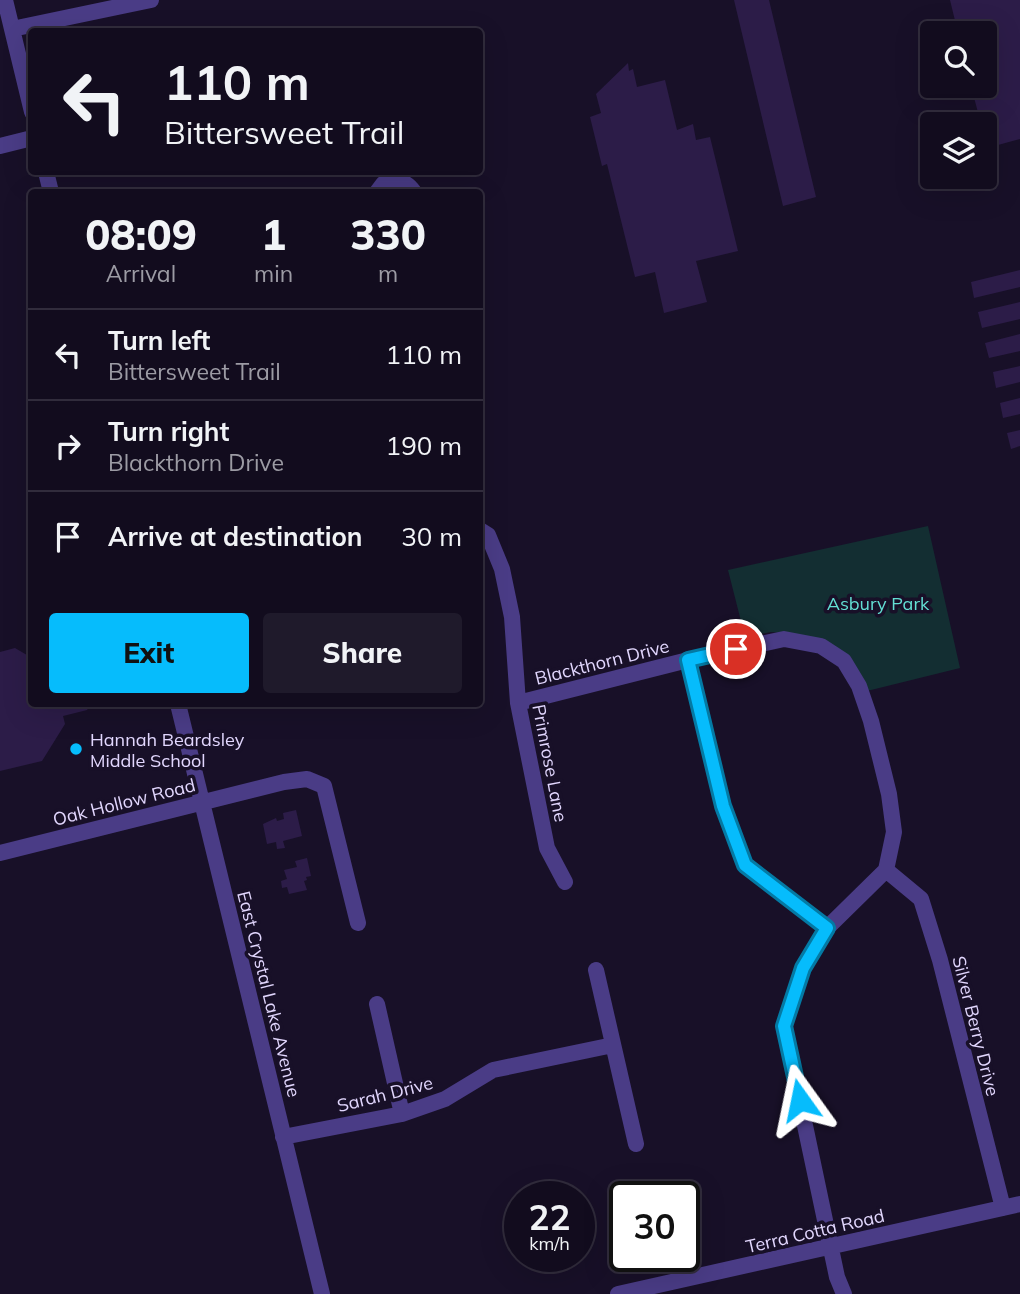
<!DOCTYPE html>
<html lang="en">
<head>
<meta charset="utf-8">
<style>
	body { margin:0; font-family:Mulish,sans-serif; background:#1f1a2b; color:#f1f3f6; height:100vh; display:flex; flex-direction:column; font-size:26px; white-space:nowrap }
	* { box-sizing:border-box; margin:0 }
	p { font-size:23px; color:#9c9ba4 }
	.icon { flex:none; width:38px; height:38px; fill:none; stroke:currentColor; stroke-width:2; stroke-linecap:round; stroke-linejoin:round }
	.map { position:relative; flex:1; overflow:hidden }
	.side { position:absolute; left:28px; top:189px; width:455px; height:518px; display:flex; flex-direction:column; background:#120c1e; border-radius:7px; box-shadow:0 7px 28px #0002,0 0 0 2px #312c3c }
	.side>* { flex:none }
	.guide { position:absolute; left:28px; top:28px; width:455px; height:147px; border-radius:7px; box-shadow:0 7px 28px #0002,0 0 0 2px #312c3c; background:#120c1e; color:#f1f3f6; overflow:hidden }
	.controls { position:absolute; left:920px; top:21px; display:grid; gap:14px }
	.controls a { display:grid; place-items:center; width:77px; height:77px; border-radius:7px; background:#120c1e; box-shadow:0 7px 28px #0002,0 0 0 2px #312c3c; font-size:35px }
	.speed { position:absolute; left:504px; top:1181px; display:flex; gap:14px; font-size:35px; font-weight:700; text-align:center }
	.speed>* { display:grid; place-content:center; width:91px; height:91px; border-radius:50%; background:#120c1e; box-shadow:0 7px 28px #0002,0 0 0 2px #312c3c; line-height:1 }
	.speed small { font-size:18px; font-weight:400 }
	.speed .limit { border:4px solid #111; border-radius:10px; background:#fff; color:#111 }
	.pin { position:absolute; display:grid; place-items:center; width:60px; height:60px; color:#fff; margin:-30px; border:4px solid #fff; border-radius:50%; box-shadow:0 2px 7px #0007 }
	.me { position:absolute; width:77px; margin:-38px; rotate:348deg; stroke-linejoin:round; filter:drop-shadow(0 0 5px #0008) }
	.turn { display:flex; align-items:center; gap:24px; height:147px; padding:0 21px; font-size:32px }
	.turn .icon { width:91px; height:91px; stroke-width:2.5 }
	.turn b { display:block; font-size:49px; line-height:60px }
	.eta { display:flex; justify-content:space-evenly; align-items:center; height:119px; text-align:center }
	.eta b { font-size:42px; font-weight:800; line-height:49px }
	.action { display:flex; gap:14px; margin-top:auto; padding:14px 21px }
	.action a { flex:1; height:80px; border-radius:7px; background:#06bcfc; color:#111; font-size:28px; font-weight:800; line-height:80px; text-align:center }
	.action a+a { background:#1f1a2b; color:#f1f3f6 }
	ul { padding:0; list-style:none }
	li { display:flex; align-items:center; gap:21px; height:91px; padding:0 21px; border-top:2px solid #312c3c }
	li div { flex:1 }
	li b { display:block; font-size:26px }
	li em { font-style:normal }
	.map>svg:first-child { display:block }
</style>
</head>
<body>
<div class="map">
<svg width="1020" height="1294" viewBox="0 0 1020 1294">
	<rect width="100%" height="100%" fill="#181028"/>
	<path fill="#132e32" d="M928,526L960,668L867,691L846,659L792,634L771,632L745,637L728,570Z"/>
	<path fill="#2c1c48" d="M734,0H769L816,197L783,206Z
		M950,0H1020V139L987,148L985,124H981L971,86H985V33H958Z
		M628,63L629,71L633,69L637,87L665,80L677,130L693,124L696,140L710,137L738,251L696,261L707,302L664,313L655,272L635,277L607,164L602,166L590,117L601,113L596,94Z
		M1020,270V287L974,298L971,282Z
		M1020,302V319L982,328L978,312Z
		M1020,334V351L989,358L985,343Z
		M1020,366V382L996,388L993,372Z
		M1020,398V414L1003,418L1000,403Z
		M1020,430V446L1011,449L1007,433Z
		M15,648L32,658V704H91L87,710L63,716L65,724L42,761L0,771V652Z
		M296,810L302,836L283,841L285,848L277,849L276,842L267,844L263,824L276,818L277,821L284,819L283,813Z
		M307,858L311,876L306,877L307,880L304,881L307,890L289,894L287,887L282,888L281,881L287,879L284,870L297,867L295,861Z"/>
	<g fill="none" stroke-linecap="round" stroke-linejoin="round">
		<path stroke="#4a3c86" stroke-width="16" d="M5,0L32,112
			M12,29L151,0
			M0,146L32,138
			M46,172L51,192
			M377,192L383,184C396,179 406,180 414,192
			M480,530L488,535L502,569L512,617L518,703L547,848L565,882
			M688,660L723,806L745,865L827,928
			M518,703L688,660L784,639L821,646L844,661L859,686L871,721L889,794L894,832L886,870L827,928L803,968L784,1026L837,1277L844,1294
			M178,704L322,1294
			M0,853L284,782L307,779L324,786L358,923
			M886,870L921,899L940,960L1003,1208
			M596,970L636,1144
			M377,1004L402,1114
			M283,1137L402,1114L445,1099L493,1070L613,1045
			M618,1294L1020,1204"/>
	</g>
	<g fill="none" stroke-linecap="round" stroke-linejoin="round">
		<defs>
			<path id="route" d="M736,649L688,660L723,806L745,865L827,928L803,968L784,1026L800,1100"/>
		</defs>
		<use href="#route" stroke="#047aa4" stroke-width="18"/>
		<use href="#route" stroke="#06bcfc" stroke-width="12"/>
	</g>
	<circle fill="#06bcfc" stroke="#181028" stroke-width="2.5" cx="76" cy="749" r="7"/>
	<g text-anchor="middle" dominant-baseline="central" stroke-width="7" stroke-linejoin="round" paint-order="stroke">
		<g font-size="18" fill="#63dfd4" stroke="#181028">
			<text x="878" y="603">Asbury Park</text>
		</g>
		<g font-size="18" fill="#e2d7fe" stroke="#181028">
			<text transform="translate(602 662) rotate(-14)">Blackthorn Drive</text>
			<text transform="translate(550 763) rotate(79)">Primrose Lane</text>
			<text transform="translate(124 802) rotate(-14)">Oak Hollow Road</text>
			<text transform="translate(269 994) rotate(76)">East Crystal Lake Avenue</text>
			<text transform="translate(976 1026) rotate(76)">Silver Berry Drive</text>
			<text transform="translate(385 1094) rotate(-14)">Sarah Drive</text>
			<text transform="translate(815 1231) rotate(-13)">Terra Cotta Road</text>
		</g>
		<g font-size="18" fill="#e2d7fe" stroke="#181028" text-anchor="start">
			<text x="90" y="739">Hannah Beardsley<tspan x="90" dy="21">Middle School</tspan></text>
		</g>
	</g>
</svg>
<div class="controls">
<a><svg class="icon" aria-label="search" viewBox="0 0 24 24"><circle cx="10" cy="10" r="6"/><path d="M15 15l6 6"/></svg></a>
<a><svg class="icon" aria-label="layers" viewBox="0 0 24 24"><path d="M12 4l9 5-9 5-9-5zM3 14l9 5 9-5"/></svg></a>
</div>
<div class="speed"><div>22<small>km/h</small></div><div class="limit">30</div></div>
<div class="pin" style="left:736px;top:649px;background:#d93025"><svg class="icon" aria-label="arrive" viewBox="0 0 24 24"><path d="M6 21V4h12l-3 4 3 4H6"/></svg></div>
<svg class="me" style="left:800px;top:1100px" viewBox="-20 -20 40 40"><path d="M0-17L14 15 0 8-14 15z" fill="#06bcfc" stroke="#fff" stroke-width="4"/></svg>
<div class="guide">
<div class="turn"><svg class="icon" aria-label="left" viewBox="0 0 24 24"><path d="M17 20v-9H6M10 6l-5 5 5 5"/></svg><div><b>110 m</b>Bittersweet Trail</div></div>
</div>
<section class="side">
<div class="eta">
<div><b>08:09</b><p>Arrival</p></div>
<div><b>1</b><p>min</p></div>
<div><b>330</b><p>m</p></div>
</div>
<ul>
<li><svg class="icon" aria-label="left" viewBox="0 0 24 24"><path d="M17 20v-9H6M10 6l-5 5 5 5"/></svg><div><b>Turn left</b><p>Bittersweet Trail</p></div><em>110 m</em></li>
<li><svg class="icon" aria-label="right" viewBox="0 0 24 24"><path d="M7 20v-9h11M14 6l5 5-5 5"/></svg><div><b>Turn right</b><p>Blackthorn Drive</p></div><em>190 m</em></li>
<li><svg class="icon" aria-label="arrive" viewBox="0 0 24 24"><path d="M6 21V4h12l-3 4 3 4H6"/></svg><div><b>Arrive at destination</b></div><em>30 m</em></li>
</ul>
<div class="action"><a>Exit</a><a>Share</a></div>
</section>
</div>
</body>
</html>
